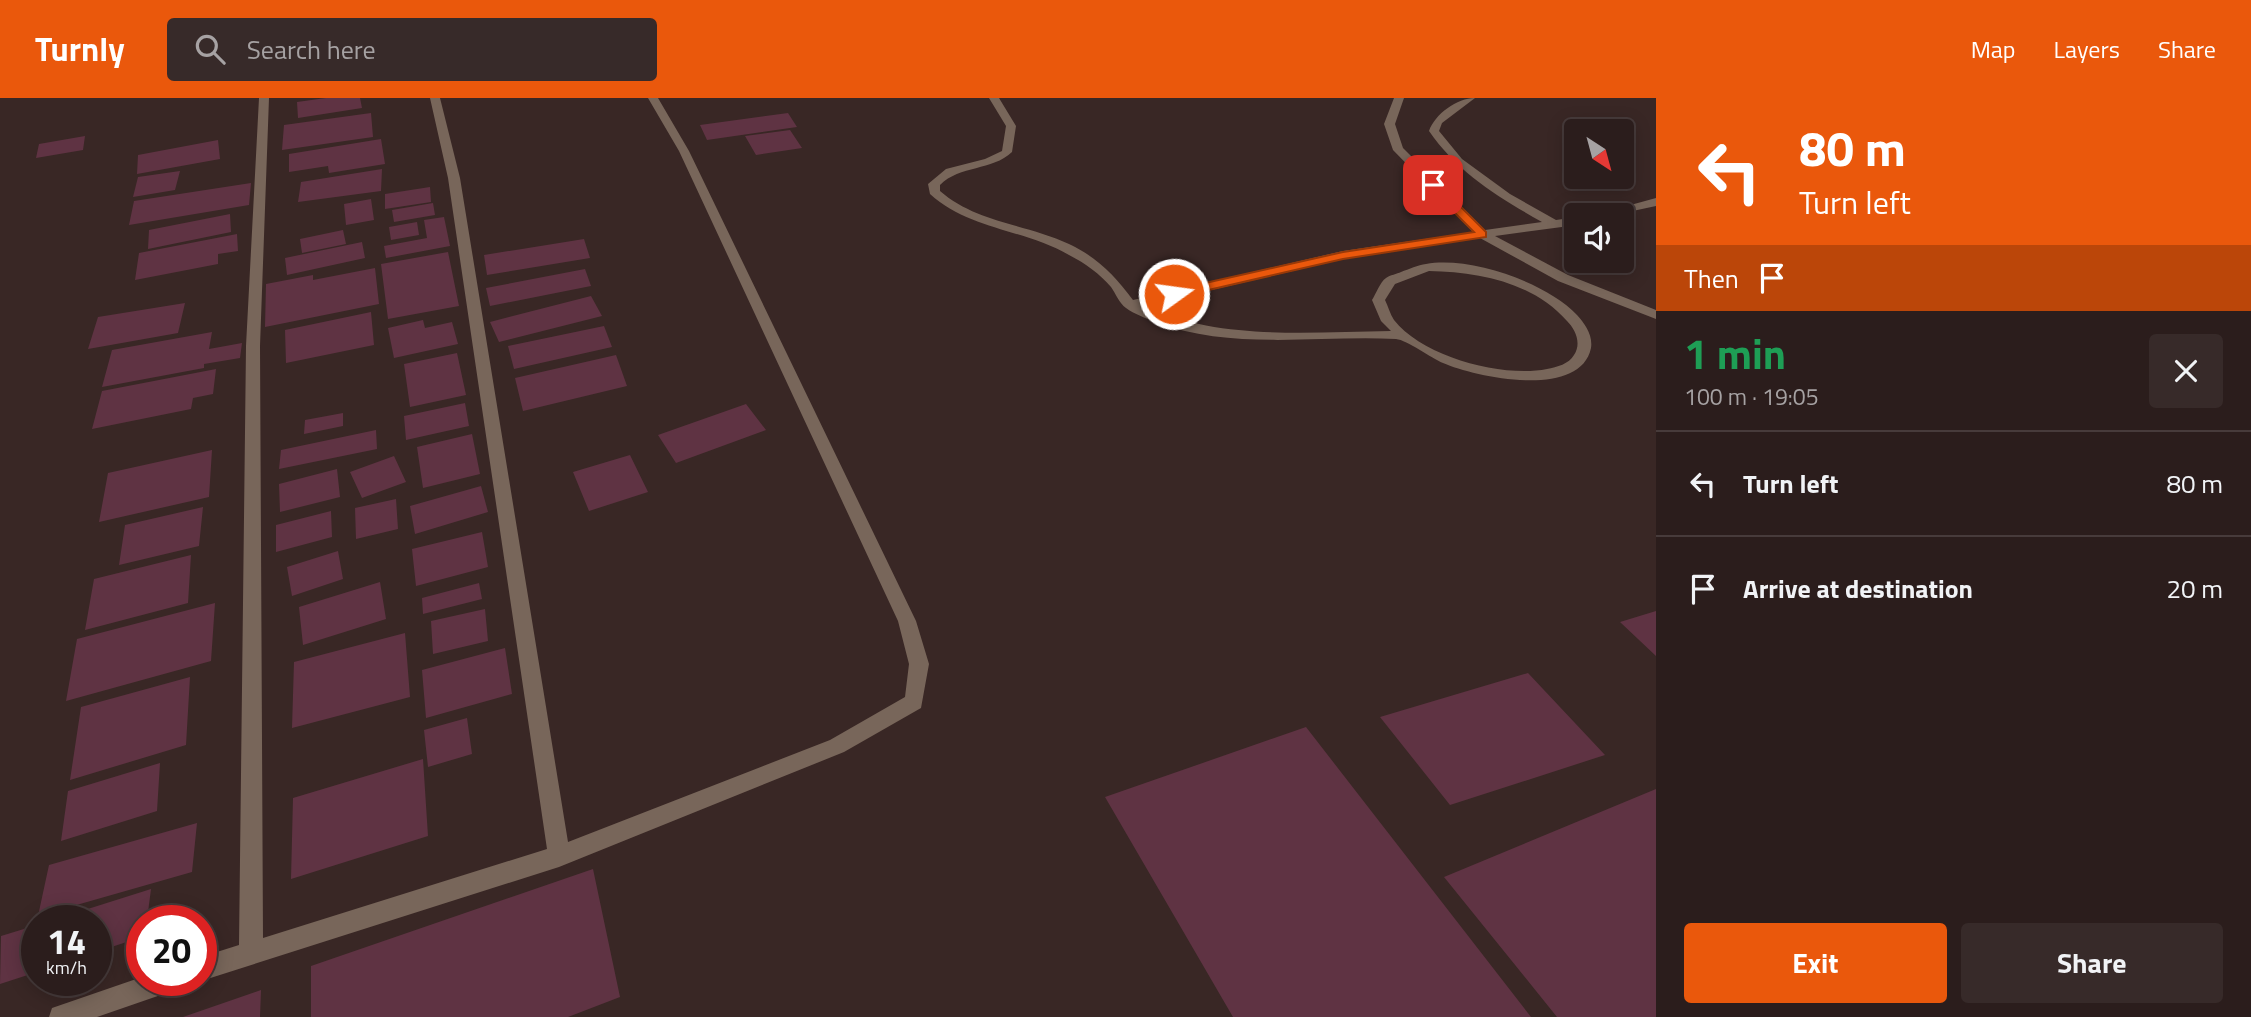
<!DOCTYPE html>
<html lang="en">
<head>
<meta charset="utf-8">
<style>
	body { margin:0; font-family:"Titillium Web",sans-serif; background:#372a29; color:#f1f3f6; height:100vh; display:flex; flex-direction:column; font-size:26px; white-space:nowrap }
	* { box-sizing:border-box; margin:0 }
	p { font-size:23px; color:#a6a2a3 }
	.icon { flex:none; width:38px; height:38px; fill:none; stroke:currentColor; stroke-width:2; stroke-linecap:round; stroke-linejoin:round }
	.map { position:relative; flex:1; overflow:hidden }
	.sheet { display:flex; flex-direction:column; background:#2b1d1c; width:595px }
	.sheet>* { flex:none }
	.banner { background:#ea580c; color:#fff; overflow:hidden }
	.needle { width:46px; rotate:144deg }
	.tools { position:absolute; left:1564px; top:21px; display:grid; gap:14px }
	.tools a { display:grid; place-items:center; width:70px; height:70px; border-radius:7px; background:#2b1d1c; box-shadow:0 4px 18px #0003,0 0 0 2px #473b3b; font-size:35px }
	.speed { position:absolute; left:21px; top:807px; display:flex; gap:14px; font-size:35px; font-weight:700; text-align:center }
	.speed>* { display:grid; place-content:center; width:91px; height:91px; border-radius:50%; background:#2b1d1c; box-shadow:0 4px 18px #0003,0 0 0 2px #473b3b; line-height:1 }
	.speed small { font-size:18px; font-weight:400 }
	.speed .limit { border:10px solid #d22; background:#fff; color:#111 }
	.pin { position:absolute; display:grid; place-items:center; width:60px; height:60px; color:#fff; margin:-30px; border-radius:14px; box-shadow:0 4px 10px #0006 }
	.me { position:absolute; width:77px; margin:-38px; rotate:76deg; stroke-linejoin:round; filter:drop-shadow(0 0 5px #0008) }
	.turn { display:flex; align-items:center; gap:24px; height:147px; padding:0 28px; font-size:32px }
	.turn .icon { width:91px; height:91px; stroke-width:2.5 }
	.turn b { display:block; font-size:49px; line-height:60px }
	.then { display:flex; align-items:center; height:66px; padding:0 28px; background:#0003; gap:14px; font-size:26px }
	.round { display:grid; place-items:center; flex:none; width:74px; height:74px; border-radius:7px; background:#372a29 }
	.head { display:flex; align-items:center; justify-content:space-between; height:119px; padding:0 28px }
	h1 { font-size:42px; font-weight:700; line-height:52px; color:#1e9e55 }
	.cta { display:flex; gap:14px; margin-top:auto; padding:14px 28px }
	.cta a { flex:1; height:80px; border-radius:7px; background:#ea580c; color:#fff; font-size:28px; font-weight:700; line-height:80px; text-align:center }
	.cta a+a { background:#372a29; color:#f1f3f6 }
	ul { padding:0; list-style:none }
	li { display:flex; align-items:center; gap:21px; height:105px; padding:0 28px; border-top:2px solid #473b3b }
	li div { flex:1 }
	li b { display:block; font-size:26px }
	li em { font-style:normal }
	header { display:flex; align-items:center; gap:42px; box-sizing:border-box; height:98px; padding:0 35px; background:#ea580c; color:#fff }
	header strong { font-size:33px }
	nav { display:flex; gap:38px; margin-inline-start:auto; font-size:24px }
	.search { width:490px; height:63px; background:#372a29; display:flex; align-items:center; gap:18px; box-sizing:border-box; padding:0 24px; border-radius:7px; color:#a6a2a3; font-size:26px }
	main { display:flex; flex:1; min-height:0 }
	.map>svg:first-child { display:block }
</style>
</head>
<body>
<header>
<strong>Turnly</strong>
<div class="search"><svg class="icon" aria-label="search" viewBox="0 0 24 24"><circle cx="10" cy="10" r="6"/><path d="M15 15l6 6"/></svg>Search here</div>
<nav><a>Map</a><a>Layers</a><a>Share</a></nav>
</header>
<main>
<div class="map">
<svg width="1656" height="919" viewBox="0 0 1656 919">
	<rect width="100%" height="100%" fill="#392725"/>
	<path fill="#5f3343" d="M326,0H360L362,10L298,20L297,4Z
		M371,15L373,39L282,52L284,27Z
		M788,15L797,29L707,42L700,27Z
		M790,32L802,50L756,57L745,38Z
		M85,38L83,52L36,60L39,46Z
		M381,41L385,66L329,75L328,68L289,74V56Z
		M218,42L220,61L137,76L138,57Z
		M382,71L381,93L298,104L301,84Z
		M180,73L175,92L133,99L138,79Z
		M251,85L249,107L129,127L134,103Z
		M430,89L431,104L385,111V96Z
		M371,101L374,122L346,127L344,106Z
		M433,105L435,117L394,124L392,112Z
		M230,116L231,134L148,151L149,132Z
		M444,119L450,148L386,160L384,148L427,140L424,122Z
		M417,124L419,137L391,142L389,129Z
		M343,132L346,146L302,155L300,141Z
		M237,136L238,153L218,156V166L135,182L139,155Z
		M584,141L590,160L487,177L484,157Z
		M362,144L365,160L287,177L285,160Z
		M448,154L459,208L388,221L381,166Z
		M375,170L379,206L265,229L266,186L313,177V182Z
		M585,171L591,188L490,208L486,190Z
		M591,198L602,218L499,244L490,224Z
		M185,205L178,235L88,251L98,219Z
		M371,214L374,247L286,265L285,232Z
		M423,222L425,230L452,224L458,246L394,260L388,230Z
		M604,228L612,249L514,271L508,248Z
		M212,234L209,251L242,245L240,260L204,266V270L102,289L112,252Z
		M457,255L466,297L410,309L404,266Z
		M616,257L627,288L523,313L515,280Z
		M216,271L213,296L193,300L191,311L92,331L102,293Z
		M465,305L469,328L406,342L404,318Z
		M746,306L766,332L676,365L658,337Z
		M343,315V328L304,336L305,322Z
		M376,332L377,351L279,371L281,352Z
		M472,336L480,376L423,390L417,349Z
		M212,352L209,399L99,424L108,375Z
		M630,357L648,394L589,413L573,374Z
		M394,358L406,384L362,400L350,374Z
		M337,371L340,399L280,414L279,386Z
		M481,388L488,414L415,436L410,408Z
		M396,401L398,431L356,441L355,410Z
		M203,409L199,448L119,467L125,427Z
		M331,413L332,439L276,454V427Z
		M482,434L488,469L416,488L412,451Z
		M338,453L343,481L292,498L287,469Z
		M191,457L188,505L85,532L94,481Z
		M380,484L386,521L303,547L299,509Z
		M479,485L482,501L423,516L422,500Z
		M215,505L211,563L66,603L77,541Z
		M485,511L488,543L433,556L431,523Z
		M1656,513V558L1620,524Z
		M405,535L410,599L292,630L294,564Z
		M505,550L512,596L426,620L422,572Z
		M1528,575L1605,657L1450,707L1380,619Z
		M190,579L186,647L70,682L81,609Z
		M467,620L472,656L428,669L424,632Z
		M1306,629L1531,919H1233L1105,699Z
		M423,661L428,738L291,781L293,700Z
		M160,665L157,713L61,743L68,693Z
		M1656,691V919H1557L1444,779Z
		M197,725L192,774L38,818L49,767Z
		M593,771L620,899L568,919H311V868Z
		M151,791L147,822H142V839L96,854V822H53Z
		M37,827V874L0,886L1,838Z
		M261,892L260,919H183Z"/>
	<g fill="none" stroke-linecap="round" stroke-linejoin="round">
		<path fill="#78665a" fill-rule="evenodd" d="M989,0H999L1016,28L1012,54C992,73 960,67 940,87V93C977,125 1026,126 1069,146C1097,159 1115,178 1133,202L1343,153L1473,134L1393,52L1384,26L1394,0H1404L1395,26L1403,50L1485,132L1542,124C1498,99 1458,75 1429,33C1435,16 1457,0 1475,0L1442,25L1439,33L1462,61L1510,96L1556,122L1577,119V127L1495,138L1568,177L1656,212V221L1558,183L1480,140L1343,161L1143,208C1220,243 1308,234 1391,233L1381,223L1372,202C1376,196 1380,184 1386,180C1390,177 1397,176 1401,174C1409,171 1418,167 1426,166C1471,158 1547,185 1577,217C1585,226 1593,237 1591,250C1580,302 1475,279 1443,265C1431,260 1407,242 1396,241C1316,237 1233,253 1155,224C1146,220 1134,216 1126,210C1119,205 1116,196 1111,189C1100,176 1085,165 1069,157C1024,131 970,132 930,96L928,86L946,71L985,61L1002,53L1006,28ZM1429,173C1479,174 1532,184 1567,223C1575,231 1582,245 1574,257C1569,266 1557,269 1547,271C1503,280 1423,259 1394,222C1390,216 1388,208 1385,202L1395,186Z
			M1656,100V108L1614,117H1594Z"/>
		<path fill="#78665a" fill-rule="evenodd" d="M259,0H269L260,248L263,840L547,751L448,80L430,0H440L460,80L568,744L830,642L905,599L909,566L898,523L679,53L648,0H658L689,53L916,523L929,566L921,610L844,654L559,769L201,883L198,882H201V859L239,847L246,248Z
			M142,879V882H181L178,891L97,919H49L52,910Z"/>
	</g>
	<path fill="#ea580c" stroke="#983908" stroke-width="2" d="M1429,84H1436L1486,134V139L1343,161L1174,200L1168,196L1174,192L1343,154L1474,134L1429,89Z"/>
</svg>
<div class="tools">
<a><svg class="needle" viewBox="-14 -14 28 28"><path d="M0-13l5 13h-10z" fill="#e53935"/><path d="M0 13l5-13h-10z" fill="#a6a2a3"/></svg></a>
<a><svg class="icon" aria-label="sound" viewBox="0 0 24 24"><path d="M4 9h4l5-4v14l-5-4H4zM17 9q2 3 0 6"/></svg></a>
</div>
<div class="speed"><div>14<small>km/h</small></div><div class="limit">20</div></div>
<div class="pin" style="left:1433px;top:87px;background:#d93025"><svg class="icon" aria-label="arrive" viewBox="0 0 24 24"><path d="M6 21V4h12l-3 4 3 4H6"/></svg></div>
<svg class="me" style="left:1174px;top:196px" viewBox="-20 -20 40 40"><circle r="17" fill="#ea580c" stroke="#fff" stroke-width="3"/><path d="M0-11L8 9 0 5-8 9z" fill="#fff"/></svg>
</div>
<section class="sheet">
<div class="banner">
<div class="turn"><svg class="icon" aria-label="left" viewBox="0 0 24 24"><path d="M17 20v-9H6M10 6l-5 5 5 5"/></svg><div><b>80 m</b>Turn left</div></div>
<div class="then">Then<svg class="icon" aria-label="arrive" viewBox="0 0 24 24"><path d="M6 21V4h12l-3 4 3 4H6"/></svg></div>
</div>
<div class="head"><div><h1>1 min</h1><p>100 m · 19:05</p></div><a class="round"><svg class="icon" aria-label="close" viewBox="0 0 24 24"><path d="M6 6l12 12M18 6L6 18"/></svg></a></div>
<ul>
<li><svg class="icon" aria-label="left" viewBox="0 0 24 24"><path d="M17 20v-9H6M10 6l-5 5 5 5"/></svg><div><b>Turn left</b></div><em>80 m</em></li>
<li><svg class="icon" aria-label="arrive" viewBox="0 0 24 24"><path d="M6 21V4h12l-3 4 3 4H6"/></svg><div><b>Arrive at destination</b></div><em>20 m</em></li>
</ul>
<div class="cta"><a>Exit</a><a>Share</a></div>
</section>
</main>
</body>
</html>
